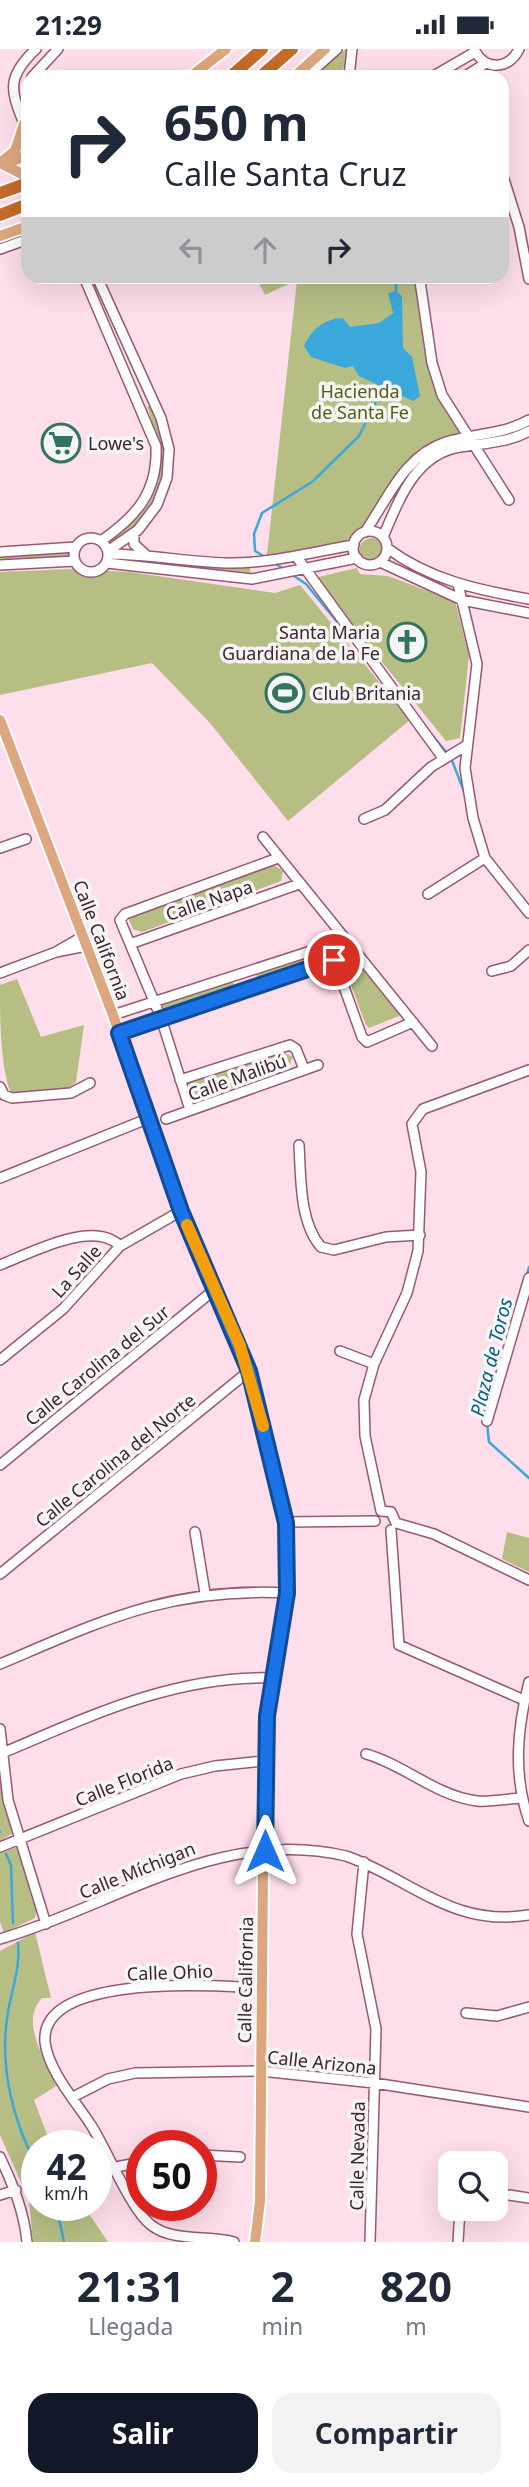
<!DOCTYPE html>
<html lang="es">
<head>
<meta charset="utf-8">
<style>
	body { margin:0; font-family:"Noto Sans",sans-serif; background:#f2f2f3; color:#1f2937; height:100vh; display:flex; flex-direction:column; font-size:26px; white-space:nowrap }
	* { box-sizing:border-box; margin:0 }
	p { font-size:23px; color:#747a83 }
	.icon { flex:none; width:38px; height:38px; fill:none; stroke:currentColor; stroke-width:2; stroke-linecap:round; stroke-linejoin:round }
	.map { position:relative; height:2193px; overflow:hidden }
	.panel { display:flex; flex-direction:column; background:#fff; flex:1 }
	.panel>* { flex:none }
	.banner { position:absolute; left:21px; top:21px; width:488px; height:214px; border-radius:21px; box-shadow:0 7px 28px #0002; background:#fff; color:#1f2937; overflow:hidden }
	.buttons { position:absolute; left:438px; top:2102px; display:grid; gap:14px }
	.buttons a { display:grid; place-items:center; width:70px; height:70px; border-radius:14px; background:#fff; box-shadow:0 7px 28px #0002; font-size:35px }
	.speed { position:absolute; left:21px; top:2081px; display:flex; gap:14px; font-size:35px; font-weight:700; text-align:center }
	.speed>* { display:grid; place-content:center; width:91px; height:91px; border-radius:50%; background:#fff; box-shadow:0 7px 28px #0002; line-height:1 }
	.speed small { font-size:18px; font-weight:400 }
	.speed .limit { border:10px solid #d22; background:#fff; color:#111 }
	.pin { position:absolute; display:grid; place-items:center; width:60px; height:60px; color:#fff; margin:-30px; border:4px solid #fff; border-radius:50%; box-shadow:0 2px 7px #0007 }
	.me { position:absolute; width:77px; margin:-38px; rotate:0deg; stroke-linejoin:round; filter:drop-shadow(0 0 5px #0008) }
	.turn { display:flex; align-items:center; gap:24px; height:147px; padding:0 28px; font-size:32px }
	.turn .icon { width:91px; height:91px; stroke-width:2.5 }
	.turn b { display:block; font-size:49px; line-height:60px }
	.lanes { display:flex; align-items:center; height:66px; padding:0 28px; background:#0003; justify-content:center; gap:35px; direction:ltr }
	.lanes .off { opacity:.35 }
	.eta { display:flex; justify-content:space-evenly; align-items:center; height:119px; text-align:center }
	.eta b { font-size:42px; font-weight:700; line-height:49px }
	.action { display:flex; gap:14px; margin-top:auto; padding:14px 28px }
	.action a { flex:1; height:80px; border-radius:21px; background:#111827; color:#fff; font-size:28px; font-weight:700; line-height:80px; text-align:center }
	.action a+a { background:#f2f2f3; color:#1f2937 }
	.status { display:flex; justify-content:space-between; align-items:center; height:49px; padding:0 35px; background:#fff; direction:ltr }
	.status svg { height:19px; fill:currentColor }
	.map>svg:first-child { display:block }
</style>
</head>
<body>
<div class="status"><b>21:29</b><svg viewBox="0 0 49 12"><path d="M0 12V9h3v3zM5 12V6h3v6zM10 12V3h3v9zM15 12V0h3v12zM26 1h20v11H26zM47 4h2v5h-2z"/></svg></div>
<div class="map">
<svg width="529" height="2193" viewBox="0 0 529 2193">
	<rect width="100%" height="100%" fill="#fddeea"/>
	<path fill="#b7be84" d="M346,0L347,13L338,28L311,27Z
		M256,228H421L431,319L444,357L467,388L423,402L355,492L266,515L297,231L265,246Z
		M151,355C169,396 171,434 141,470C134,479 122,490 111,493L110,490C167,454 169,417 147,358Z
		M359 502a13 13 0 1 1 26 0a13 13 0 1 1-26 0Z
		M73,501L74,509L0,513V505Z
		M115,507L213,519H250L251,527L114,512Z
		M357,519L360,525L388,527L455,552L469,607L460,689L446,692L314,529Z
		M71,520L130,523L275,544L300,536L410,671L288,772L210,674L152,614L0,646V523Z
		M274,816L283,822L281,832L142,883L133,880L128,869Z
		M340,895V900L333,905L258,931L255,923Z
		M353,907L399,964V967L369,979L366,976L341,910Z
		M17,930L41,988L84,976L76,1033L68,1040L12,1045C0,1024 0,964 0,936Z
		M232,931L235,938L165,963L162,956Z
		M283,1003L293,1008L289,1017L199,1052L191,1050L187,1035L190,1031Z
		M507,1483L529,1489V1523L502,1510Z
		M0,1726L14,1784L0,1791Z
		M17,1798L37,1859L35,1869L4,1884L0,1873V1804Z
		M35,1883L51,1949H42C19,1973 46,2011 56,2037L34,2051L51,2096H37V2156H83L108,2193H33L29,2151L0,2086V1902Z"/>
	<path fill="#3ba8dc" d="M396,242L402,247L403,299L412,308L420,347L413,352L359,327L353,317L345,319L311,308L304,297C311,281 325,269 343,269L350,278L379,274L393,264L388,244Z"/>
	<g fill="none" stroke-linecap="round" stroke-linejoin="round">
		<path stroke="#3ba8dc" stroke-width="2.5" d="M396,245V228
			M265,508L255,502L254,485L262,464L312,433L359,387L384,337
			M273,513L285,521
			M291,525L306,535L348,586
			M431,685L447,704
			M451,709L465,745
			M526,1229L529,1218
			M487,1374L489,1393L529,1429
			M0,1782V1783
			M6,1805L11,1816L13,1874
			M18,1894C21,1920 10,1944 7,1970C0,2019 13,2073 37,2117
			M56,2156L64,2193"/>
		<defs>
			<path id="minor" d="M474,0C484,22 509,21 519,0
				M32,28L58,0
				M306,28L337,0
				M349,28L352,0
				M432,28L475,3
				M464,28L486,14
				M28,86C14,46 1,33 36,0
				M503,127L519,178L529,230
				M0,200L28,190
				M84,228L156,397C158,443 137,467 101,492
				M97,228L161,369L169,400L167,429L157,456L138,481L108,502
				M420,232L432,314L442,346L509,451
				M353 499a17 17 0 1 1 34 0a17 17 0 1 1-34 0Z
				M365,483C389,448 404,407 446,393C474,384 503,386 529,371
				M134,484V495L145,505
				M383,488C399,451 415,405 460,398C483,394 508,394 529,382
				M74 506a17 17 0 1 1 34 0a17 17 0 1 1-34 0Z
				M387,499C430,531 478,541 529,550
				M0,503L76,498
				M108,505C148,505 187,513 226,514C269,515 312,503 354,496
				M296,507L443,709
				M380,513L462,551L529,564
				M107,514L252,530L357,509
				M0,516L75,512
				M458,535L477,615L465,719L473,769L485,809L529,864
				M364,770L385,761L431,718L467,696
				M263,788L432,997
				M0,799L26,790
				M428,845L485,809
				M130,895L299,835
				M329,896L362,988L367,993L413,973
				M56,903L82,888
				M492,922L511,917L529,901
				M0,924L56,903L86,897
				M113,966L345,891
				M119,984L356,903
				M180,1031L290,996L296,1000L304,1020
				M0,1038L4,1046L12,1049L71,1044L90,1034
				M190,1061L161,969L120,871L125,865L278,809
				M166,1070L318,1016
				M299,1096C301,1127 299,1173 321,1198L334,1201L386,1188L420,1186
				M0,1129L147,1070
				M0,1216C31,1204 93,1170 120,1197
				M340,1302L374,1315
				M0,1311L63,1260L120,1197L181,1162
				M487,1372L529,1229
				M0,1416L214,1241
				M381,1462L365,1387L364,1351L374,1315L407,1244L418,1202L421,1123L412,1075L423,1060L529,1021
				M381,1462L391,1463L396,1474
				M286,1473L375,1472
				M396,1474L434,1485L529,1531
				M391,1481L399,1596L524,1651
				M195,1483L205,1544
				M0,1525L249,1322
				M0,1615C104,1571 170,1538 287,1544
				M529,1633C517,1680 513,1726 529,1772
				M0,1680L8,1751L46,1875
				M0,1705C88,1668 174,1626 272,1629
				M366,1705C405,1716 436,1747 477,1752C491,1753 507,1750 521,1749
				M0,1798L181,1725L215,1717L264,1712
				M364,1813L357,1885L376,1980L370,2193
				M0,1890C116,1856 219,1777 346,1807C410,1829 452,1879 529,1866
				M466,1964L497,1967L529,1958
				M73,2048L108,2030L135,2024L261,2022L374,2034L529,2058
				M201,2106L240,2108
				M0,2108C13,2136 24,2162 27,2193
				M116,2118L142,2113
				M495,2144L529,2149
				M0,2146L16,2141
				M234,2193C209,2186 172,2193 151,2176C131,2161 107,2101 91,2076C76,2053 48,2021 45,1993C40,1927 201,1936 242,1938
				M458,2193L460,2160"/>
			<path id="major" d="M190,28L226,0
				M294,28L325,0
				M0,114L15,102L24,75
				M4,115L28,106
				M4,116L28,128
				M0,187L28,177
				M0,671L113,966L181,1162L249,1322L286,1473L287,1544L283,1584L272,1629L264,1712L260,2152L255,2193"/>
			<path id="highway" d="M230,28L262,0
				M260,28L292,0
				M0,144L28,134
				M0,166L28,155"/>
		</defs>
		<use href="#minor" stroke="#985873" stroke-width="12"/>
		<use href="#major" stroke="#fff" stroke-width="14"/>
		<use href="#highway" stroke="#fff" stroke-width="16"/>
		<use href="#minor" stroke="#fff" stroke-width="9"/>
		<use href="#major" stroke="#dca77f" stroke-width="10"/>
		<use href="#highway" stroke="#c56c29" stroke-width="12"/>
	</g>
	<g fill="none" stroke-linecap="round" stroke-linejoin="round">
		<defs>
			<path id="route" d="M265,1802L267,1667L287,1544L286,1474L249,1322L181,1162L119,984L334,911"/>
		</defs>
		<use href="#route" stroke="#114b97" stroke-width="18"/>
		<use href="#route" stroke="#1a73e8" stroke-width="12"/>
		<path stroke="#f59e0b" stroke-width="12" d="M187,1176L240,1297L263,1377"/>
	</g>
	<defs>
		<symbol id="supermarket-ring" viewBox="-11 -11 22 22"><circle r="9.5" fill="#f5f5f5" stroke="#327362" stroke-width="1.5"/><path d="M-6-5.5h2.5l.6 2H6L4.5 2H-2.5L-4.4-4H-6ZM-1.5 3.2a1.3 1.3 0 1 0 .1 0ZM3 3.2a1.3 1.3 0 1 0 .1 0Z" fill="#327362"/></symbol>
		<symbol id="church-ring" viewBox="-11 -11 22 22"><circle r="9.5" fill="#f5f5f5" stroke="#327362" stroke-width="1.5"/><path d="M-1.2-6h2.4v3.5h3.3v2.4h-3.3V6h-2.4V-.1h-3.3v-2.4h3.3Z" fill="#327362"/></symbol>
		<symbol id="stadium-ring" viewBox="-11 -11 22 22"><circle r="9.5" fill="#f5f5f5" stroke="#327362" stroke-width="1.5"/><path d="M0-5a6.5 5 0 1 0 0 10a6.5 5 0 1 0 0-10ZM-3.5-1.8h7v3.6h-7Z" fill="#327362"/></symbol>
	</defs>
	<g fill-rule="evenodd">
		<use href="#supermarket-ring" x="39" y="372" width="44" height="44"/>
		<use href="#church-ring" x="385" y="571" width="44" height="44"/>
		<use href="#stadium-ring" x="263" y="622" width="44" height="44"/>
	</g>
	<g text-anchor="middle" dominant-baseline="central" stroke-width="7" stroke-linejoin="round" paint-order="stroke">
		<g font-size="18" fill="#575c14" stroke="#f5f5f5">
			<text x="360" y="342">Hacienda<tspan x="360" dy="21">de Santa Fe</tspan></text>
		</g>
		<g font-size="18" fill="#3f232f" stroke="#f5f5f5" text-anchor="start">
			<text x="88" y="394">Lowe's</text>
			<text x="380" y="583" text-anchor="end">Santa Maria<tspan x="380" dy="21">Guardiana de la Fe</tspan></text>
			<text x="312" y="644">Club Britania</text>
		</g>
		<g font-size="18" fill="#3f232f" stroke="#f5f5f5">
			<text transform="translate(209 851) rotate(-19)">Calle Napa</text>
			<text transform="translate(102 891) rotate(69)">Calle California</text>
			<text transform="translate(237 1028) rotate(-20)">Calle Malibú</text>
			<text transform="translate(76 1222) rotate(-48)">La Salle</text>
			<text transform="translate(97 1316) rotate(-39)">Calle Carolina del Sur</text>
			<text transform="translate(115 1411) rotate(-39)">Calle Carolina del Norte</text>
			<text transform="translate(124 1732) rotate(-22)">Calle Florida</text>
			<text transform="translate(137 1821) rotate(-22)">Calle Míchigan</text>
			<text transform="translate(170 1923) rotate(-2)">Calle Ohio</text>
			<text transform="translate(245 1931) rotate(-89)">Calle California</text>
			<text transform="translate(322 2013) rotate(6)">Calle Arizona</text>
			<text transform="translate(357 2107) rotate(-89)">Calle Nevada</text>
		</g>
		<g font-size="19" font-style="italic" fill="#065d80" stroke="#f5f5f5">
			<text transform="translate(491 1308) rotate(-76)">Plaza de Toros</text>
		</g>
	</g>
</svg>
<div class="buttons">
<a><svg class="icon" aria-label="search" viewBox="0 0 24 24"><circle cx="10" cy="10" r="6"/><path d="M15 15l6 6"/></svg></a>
</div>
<div class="speed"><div>42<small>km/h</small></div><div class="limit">50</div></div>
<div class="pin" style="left:334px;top:911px;background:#d93025"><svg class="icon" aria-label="arrive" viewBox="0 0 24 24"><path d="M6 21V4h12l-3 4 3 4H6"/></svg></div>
<svg class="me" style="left:265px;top:1802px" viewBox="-20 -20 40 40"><path d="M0-17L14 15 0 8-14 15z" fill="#1a73e8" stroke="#fff" stroke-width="4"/></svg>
<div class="banner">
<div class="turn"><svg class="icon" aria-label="right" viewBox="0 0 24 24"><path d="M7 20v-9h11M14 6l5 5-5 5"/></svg><div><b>650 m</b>Calle Santa Cruz</div></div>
<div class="lanes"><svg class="icon off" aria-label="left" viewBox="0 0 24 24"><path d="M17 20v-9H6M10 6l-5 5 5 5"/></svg><svg class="icon off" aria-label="ahead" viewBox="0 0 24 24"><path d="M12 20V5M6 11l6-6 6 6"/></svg><svg class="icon" aria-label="right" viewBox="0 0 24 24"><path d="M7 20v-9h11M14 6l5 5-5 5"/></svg></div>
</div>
</div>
<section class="panel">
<div class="eta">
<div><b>21:31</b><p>Llegada</p></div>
<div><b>2</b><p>min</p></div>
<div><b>820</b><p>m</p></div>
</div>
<div class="action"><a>Salir</a><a>Compartir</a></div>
</section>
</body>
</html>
